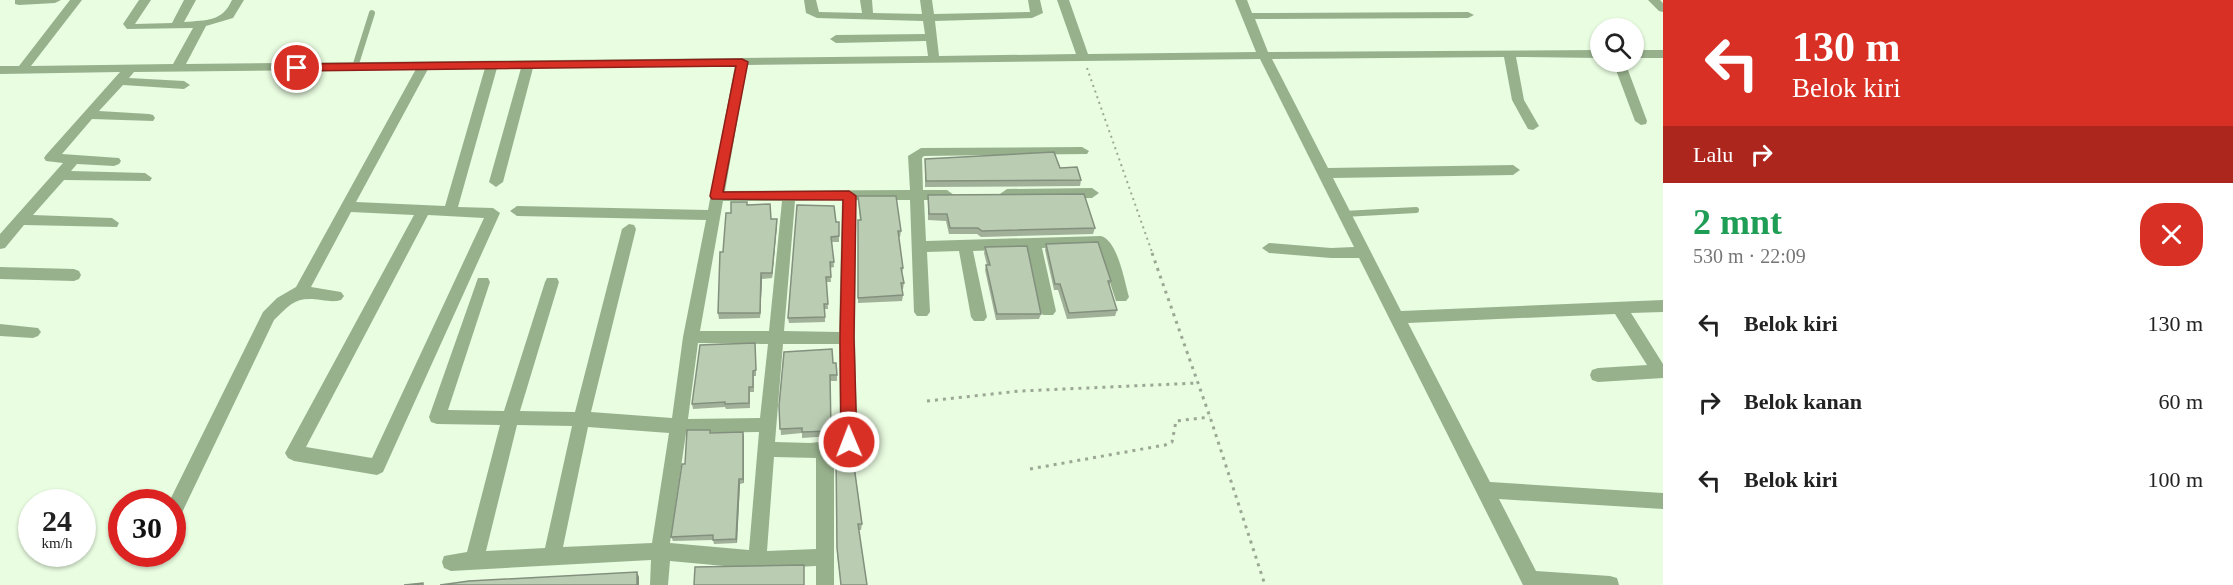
<!DOCTYPE html>
<html lang="id">
<head>
<meta charset="utf-8">
<style>
	body { margin:0; font-family:"Times New Roman",serif; background:#f2f2f2; color:#222; height:100vh; display:flex; flex-direction:column; font-size:22px; white-space:nowrap }
	* { box-sizing:border-box; margin:0 }
	p { font-size:20px; color:#767676 }
	.icon { flex:none; width:33px; height:33px; fill:none; stroke:currentColor; stroke-width:2; stroke-linecap:round; stroke-linejoin:round }
	.map { position:relative; flex:1; overflow:hidden }
	.side { display:flex; flex-direction:column; background:#fff; width:570px }
	.side>* { flex:none }
	.top-card { background:#d93025; color:#fff; overflow:hidden }
	.buttons { position:absolute; left:1590px; top:18px; display:grid; gap:12px }
	.buttons a { display:grid; place-items:center; width:54px; height:54px; border-radius:50%; background:#fff; box-shadow:0 2px 4px #0004; font-size:30px }
	.speed { position:absolute; left:18px; top:489px; display:flex; gap:12px; font-size:30px; font-weight:700; text-align:center }
	.speed>* { display:grid; place-content:center; width:78px; height:78px; border-radius:50%; background:#fff; box-shadow:0 2px 4px #0004; line-height:1 }
	.speed small { font-size:15px; font-weight:400 }
	.speed .limit { border:9px solid #d22; background:#fff; color:#111 }
	.pin { position:absolute; display:grid; place-items:center; width:51px; height:51px; color:#fff; margin:-26px; border:3px solid #fff; border-radius:50%; box-shadow:0 2px 6px #0007 }
	.me { position:absolute; width:66px; margin:-33px; rotate:359deg; stroke-linejoin:round; filter:drop-shadow(0 0 4px #0008) }
	.turn { display:flex; align-items:center; gap:21px; height:126px; padding:0 30px; font-size:27px }
	.turn .icon { width:78px; height:78px; stroke-width:2.5 }
	.turn b { display:block; font-size:42px; line-height:51px }
	.then { display:flex; align-items:center; height:57px; padding:0 30px; background:#0003; gap:12px; font-size:22px }
	.round { display:grid; place-items:center; flex:none; width:63px; height:63px; border-radius:24px; background:#f2f2f2 }
	.overview { display:flex; align-items:center; justify-content:space-between; height:102px; padding:0 30px }
	h1 { font-size:36px; font-weight:600; line-height:45px; color:#1e9e55 }
	ul { padding:0; list-style:none }
	li { display:flex; align-items:center; gap:18px; height:78px; padding:0 30px }
	li div { flex:1 }
	li b { display:block; font-size:22px }
	li em { font-style:normal }
	main { display:flex; flex:1; min-height:0 }
	.map>svg:first-child { display:block }
</style>
</head>
<body>
<main>
<div class="map">
<svg width="1663" height="585" viewBox="0 0 1663 585">
	<rect width="100%" height="100%" fill="#e9fde1"/>
	<g fill="none" stroke-linecap="round" stroke-linejoin="round">
		<path stroke="#9aa894" stroke-width="2" stroke-dasharray="2 4" stroke-linecap="butt" d="M1087,68L1153,255"/>
		<path stroke="#9aa894" stroke-width="3" stroke-dasharray="3 5" stroke-linecap="butt" d="M1152,253L1210,417L1265,585
			M927,401L1020,391L1198,383
			M1030,469L1165,445L1172,442L1176,421L1210,417"/>
		<path stroke="#98b18d" stroke-width="6" d="M355,67L372,13
			M1344,214L1416,210"/>
		<path fill="#98b18d" fill-rule="evenodd" d="M15,0H61L55,3L19,5L15,4Z
			M70,0H82L31,66L173,64L193,28L127,29L123,24L139,0H151L135,24L172,23L184,0H196L184,22C207,20 222,22 232,0H244L233,18L206,26L186,64L928,56L926,41L836,43L830,39L836,35L925,34L923,21L817,18L806,13L804,0H816L819,12L862,13L860,0H872L873,13L922,14L920,0H932L934,14L1030,12L1028,0H1040L1043,13L1032,18L935,21L939,56L1076,54L1057,0H1069L1088,54L1256,52L1235,0H1247L1252,13L1468,12L1474,15L1468,18L1255,19L1268,52L1600,50V58L1516,57L1524,100L1539,126L1533,130L1528,129L1512,100L1504,57L1272,59L1328,168L1513,165L1520,170L1513,175L1333,178L1401,311L1663,300V312L1631,313L1663,364V378L1598,382L1592,380L1590,375L1592,370L1598,368L1647,365L1615,314L1408,323L1490,482L1663,493V509L1499,499L1536,571L1610,576L1617,578L1619,585H1523L1359,258H1331L1269,253L1262,248L1269,243L1331,248L1354,247L1260,59L747,65L725,191L910,190L908,156L921,148L1082,147L1089,151L1087,154L924,156L922,158L923,190H947L954,195L947,200H924L926,241L1101,236C1118,241 1124,280 1129,297L1126,301H1116L1098,246L1042,248L1056,311L1053,315H1043L1040,311L1027,249L973,251L987,317L984,321H974L971,317L959,251L927,252L930,312L927,316H917L914,312L910,200H856L855,338L857,442L849,451L834,456V585H816V566L757,569L670,561L668,585H650L651,560L451,571L444,568L442,562L444,556L467,552L500,425L437,424L431,422L429,417L478,278H488L490,282L448,410L504,411L545,282L547,278H557L559,282L520,411L575,412L622,229L629,224L634,225L636,229L591,412L672,418L683,337L706,220L517,216L510,211L517,206L708,210L735,65L533,68L503,182L496,187L489,182L521,68H497L458,207L493,208L500,213L383,472L377,475L294,461L288,458L285,453L414,215L351,212L311,287L341,292L344,296L341,300C334,302 329,301 321,300C297,296 291,303 274,320L178,521L172,523V502H169L263,312L277,298L296,287L416,69L134,72L129,78L184,81L190,85L184,89L123,85L99,111L149,114L153,115L155,118L153,121L92,119L62,154L119,158L121,161L119,164L114,166L77,164L71,171L145,173L152,178L150,181L64,180L33,215L112,218L119,223L117,227L24,225L5,248L0,249V234L63,163L46,161L44,158L46,155L120,72L0,74V66H19ZM485,68L445,206L356,202L428,69ZM842,200L839,332L784,331L795,201ZM723,201H782L769,331H700ZM428,215L484,218L372,458L306,447ZM698,343L768,344L760,418L688,419ZM783,344H839L840,438L838,440L810,443L775,442ZM517,425L572,426L545,548L486,551ZM588,427L669,433L652,543L563,547ZM759,432L749,550L670,543L686,433ZM774,457L816,458V549L767,551Z
			M1648,0H1660L1663,3V12L1659,11Z
			M1634,50H1663V58H1634Z
			M1613,62H1625L1647,121L1646,124L1641,125L1635,121Z
			M1092,188L1099,193L1092,198L1007,199L1000,194L1007,189Z
			M0,267L74,269L79,271L81,275L79,279L74,281L0,279Z
			M0,324L38,328L41,332L38,336L33,338L0,336Z"/>
	</g>
	<path fill="#a0b099" d="M925,159L1060,168L1081,180L1080,186L925,187Z
		M928,195L1095,228L1093,234L981,237L977,234H949L946,221L928,220Z
		M858,196L901,231L900,237H899L903,268L902,274L904,283L903,289H902L903,295L902,301L858,303V226L860,220Z
		M747,205L771,219H777V224L772,278L762,279L760,318L719,319L718,313L723,252Z
		M836,222H839V242H832L834,267L830,268L831,282H826L828,309H825V322L789,323L788,318Z
		M1046,244L1111,281L1109,286L1117,310L1115,316L1067,319L1058,290H1054L1045,250Z
		M985,247L1041,314L1039,319L996,320L985,270L986,265H987L984,253Z
		M756,348V376H754V392H750V408L726,409L725,407L693,409L692,404Z
		M833,363L837,375V381H830L831,436L802,438V433L781,435L779,406Z
		M743,432L744,483L740,484L737,543L714,544L713,540L673,541L671,537L685,464L710,433Z
		M836,454L858,465V471H855L862,524L861,530H859L867,585H841L837,554Z"/>
	<path fill="#82907d" d="M777,219V224L772,278V273Z
		M761,273L762,279L760,318V313Z
		M743,432L744,437V483L743,479Z
		M739,479L740,484L737,543L736,539Z
		M637,572L639,577V585H637Z"/>
	<path fill="#bacdb2" stroke="#82907d" stroke-width="1.5" d="M1054,152L1060,168L1077,167L1081,180L926,181L925,159Z
		M1084,194L1095,228L982,231L978,228H950L947,214H929L928,195Z
		M858,196H896L901,231H898L903,268H901L904,283H901L903,295L858,298V220H861Z
		M731,202H747V205L770,204L771,219H777L772,273H761L760,313H718L720,252H723L726,213H731Z
		M797,205L834,206L836,222H839V236L831,237L834,262H830L831,277H826L828,304H824L825,317L788,318Z
		M1098,242L1111,281H1108L1117,310L1069,313L1060,284H1055L1046,244Z
		M1027,246L1041,314H997L986,265H990L985,247Z
		M755,343L756,370L753,371V387H749V403L725,404V402L692,404L700,345Z
		M832,349L833,363H836L837,375H830L831,431L802,432V428L780,429L779,406L784,352Z
		M687,430H710V433L743,432V479H739L736,539L713,540V535L671,537L682,464H685Z
		M856,452L858,465L854,466L862,524H858L867,585H841L837,548L836,454Z
		M804,565V585H694L695,567Z
		M637,572V585H440L469,581Z
		M423,583V585H404Z"/>
	<path fill="#d93025" stroke="#8d1f18" stroke-width="1.5" d="M742,59L748,62L723,192L849,191L856,196L854,338L857,442L854,446L849,448L843,446L841,442L840,338L843,200L712,199L710,196L736,66L297,71L292,68L297,64Z"/>
</svg>
<div class="buttons">
<a><svg class="icon" aria-label="search" viewBox="0 0 24 24"><circle cx="10" cy="10" r="6"/><path d="M15 15l6 6"/></svg></a>
</div>
<div class="speed"><div>24<small>km/h</small></div><div class="limit">30</div></div>
<div class="pin" style="left:297px;top:68px;background:#d93025"><svg class="icon" aria-label="arrive" viewBox="0 0 24 24"><path d="M6 21V4h12l-3 4 3 4H6"/></svg></div>
<svg class="me" style="left:849px;top:442px" viewBox="-20 -20 40 40"><circle r="17" fill="#d93025" stroke="#fff" stroke-width="3"/><path d="M0-11L8 9 0 5-8 9z" fill="#fff"/></svg>
</div>
<section class="side">
<div class="top-card">
<div class="turn"><svg class="icon" aria-label="left" viewBox="0 0 24 24"><path d="M17 20v-9H6M10 6l-5 5 5 5"/></svg><div><b>130 m</b>Belok kiri</div></div>
<div class="then">Lalu<svg class="icon" aria-label="right" viewBox="0 0 24 24"><path d="M7 20v-9h11M14 6l5 5-5 5"/></svg></div>
</div>
<div class="overview"><div><h1>2 mnt</h1><p>530 m · 22:09</p></div><a class="round" style="background:#d93025;color:#fff"><svg class="icon" aria-label="close" viewBox="0 0 24 24"><path d="M6 6l12 12M18 6L6 18"/></svg></a></div>
<ul>
<li><svg class="icon" aria-label="left" viewBox="0 0 24 24"><path d="M17 20v-9H6M10 6l-5 5 5 5"/></svg><div><b>Belok kiri</b></div><em>130 m</em></li>
<li><svg class="icon" aria-label="right" viewBox="0 0 24 24"><path d="M7 20v-9h11M14 6l5 5-5 5"/></svg><div><b>Belok kanan</b></div><em>60 m</em></li>
<li><svg class="icon" aria-label="left" viewBox="0 0 24 24"><path d="M17 20v-9H6M10 6l-5 5 5 5"/></svg><div><b>Belok kiri</b></div><em>100 m</em></li>
</ul>
</section>
</main>
</body>
</html>
